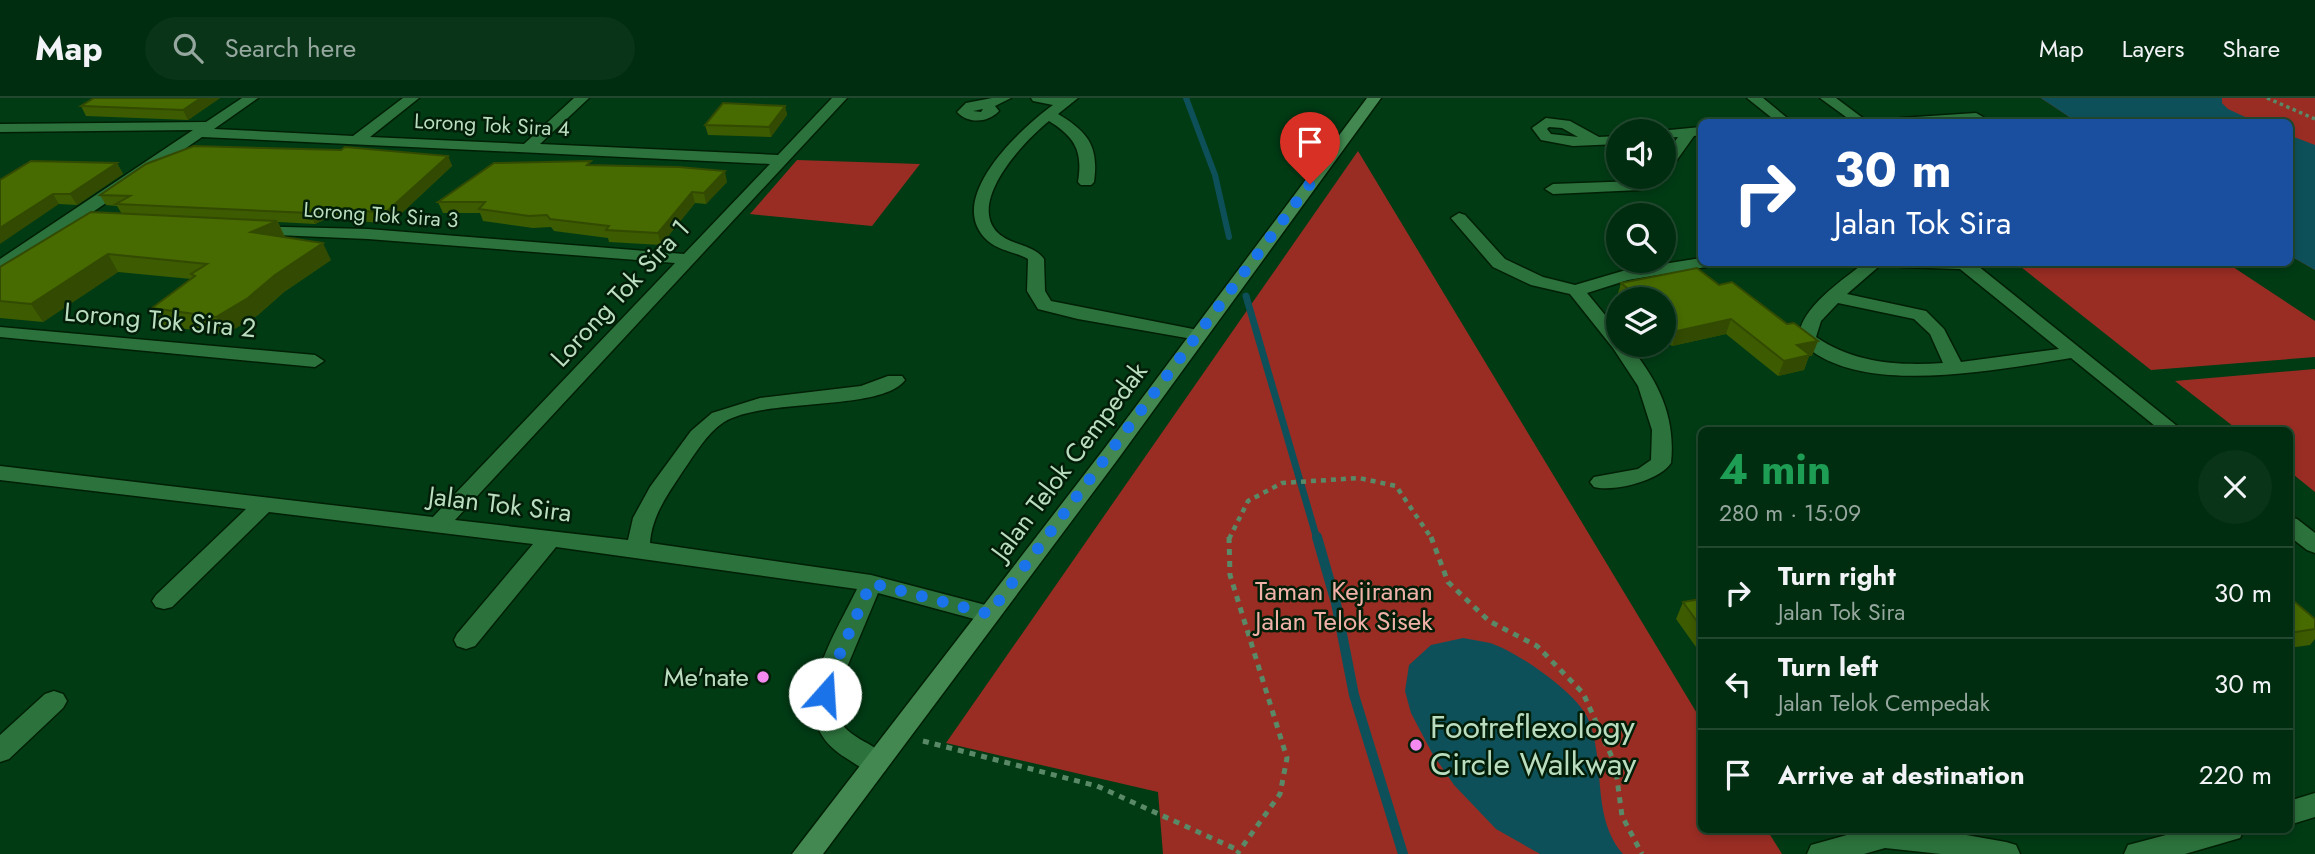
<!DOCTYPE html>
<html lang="en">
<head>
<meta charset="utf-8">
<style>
	body { margin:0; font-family:Jost,sans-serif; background:#0a3418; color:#f1f3f6; height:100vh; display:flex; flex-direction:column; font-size:26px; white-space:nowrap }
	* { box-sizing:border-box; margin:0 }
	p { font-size:23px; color:#95a79e }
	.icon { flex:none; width:38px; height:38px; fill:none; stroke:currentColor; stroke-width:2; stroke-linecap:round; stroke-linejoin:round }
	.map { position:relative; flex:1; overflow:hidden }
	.panel { position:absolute; left:1698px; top:329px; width:595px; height:406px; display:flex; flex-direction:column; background:#002c0f; border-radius:10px; box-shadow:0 4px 10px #0003,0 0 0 2px #22482f }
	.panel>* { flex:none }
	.hud { position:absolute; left:1698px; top:21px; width:595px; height:147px; border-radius:10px; box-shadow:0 4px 10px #0003,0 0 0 2px #22482f; background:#1a4fa0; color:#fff; overflow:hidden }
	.tools { position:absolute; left:1606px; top:21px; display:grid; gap:14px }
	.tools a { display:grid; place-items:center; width:70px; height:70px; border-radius:50%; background:#002c0f; box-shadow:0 4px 10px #0003,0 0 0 2px #22482f; font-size:35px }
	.pin { position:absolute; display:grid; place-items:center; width:60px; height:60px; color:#fff; margin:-72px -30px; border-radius:50% 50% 50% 0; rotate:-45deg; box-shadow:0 0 7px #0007 }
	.pin .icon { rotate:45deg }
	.me { position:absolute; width:77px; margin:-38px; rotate:19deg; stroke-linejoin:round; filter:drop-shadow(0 0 5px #0008) }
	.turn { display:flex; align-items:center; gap:24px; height:147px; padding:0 21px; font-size:32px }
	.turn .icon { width:91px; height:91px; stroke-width:2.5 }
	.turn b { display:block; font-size:49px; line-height:60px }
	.round { display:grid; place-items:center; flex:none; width:74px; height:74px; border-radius:37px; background:#0a3418 }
	.head { display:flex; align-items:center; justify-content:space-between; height:119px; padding:0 21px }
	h1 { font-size:42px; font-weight:700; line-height:52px; color:#1e9e55 }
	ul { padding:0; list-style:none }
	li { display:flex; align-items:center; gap:21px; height:91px; padding:0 21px; border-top:2px solid #22482f }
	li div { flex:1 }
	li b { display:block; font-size:26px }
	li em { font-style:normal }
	header { display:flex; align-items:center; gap:42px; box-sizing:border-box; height:98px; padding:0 35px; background:#002c0f; border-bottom:2px solid #22482f }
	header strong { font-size:33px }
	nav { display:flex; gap:38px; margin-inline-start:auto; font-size:24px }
	.search { width:490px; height:63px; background:#0a3418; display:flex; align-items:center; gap:18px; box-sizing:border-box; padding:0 24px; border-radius:38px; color:#95a79e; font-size:26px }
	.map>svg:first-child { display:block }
</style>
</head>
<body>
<header>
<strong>Map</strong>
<div class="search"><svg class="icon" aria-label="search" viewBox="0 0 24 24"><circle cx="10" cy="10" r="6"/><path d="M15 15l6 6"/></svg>Search here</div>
<nav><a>Map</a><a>Layers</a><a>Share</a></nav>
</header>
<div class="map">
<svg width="2315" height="756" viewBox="0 0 2315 756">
	<rect width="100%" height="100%" fill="#003b14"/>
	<path fill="#992d24" d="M2041,0H2315V172L2289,157V24H2077Z
		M1358,53L1701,622V732H1767L1782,756H1163L1158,694L946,645Z
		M797,62L920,66L872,128L750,116Z
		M2016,165H2227L2315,223V259L2151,272Z
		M2315,271V394L2289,373V332H2238L2175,283Z"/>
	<path fill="#0e5059" d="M2041,0H2222V5L2228,11L2256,24H2077Z
		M2289,37L2315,47V172L2289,157Z
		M1463,540C1472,542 1482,543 1490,545C1518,554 1579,596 1589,623C1606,667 1591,720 1623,756H1540L1496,731L1454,687L1432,655L1411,615L1405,593L1409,567L1431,547Z"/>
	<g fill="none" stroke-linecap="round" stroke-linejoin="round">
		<path stroke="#0e5059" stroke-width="6" d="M1186,0L1215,77L1229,139"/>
		<path stroke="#0e5059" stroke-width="7" d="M1246,198L1317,441"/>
		<path stroke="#0e5059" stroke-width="10" d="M1317,439L1336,505L1354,597L1403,756"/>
		<defs>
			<path id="minor" d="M242,0H258L214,31L353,38L403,0H419L370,39L524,46L574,0H589L540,46L778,57L832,0H847L455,422L628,442L633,420L650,389L691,333L712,315L760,300L861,288L888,278H902L905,282C881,314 766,299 724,324C706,336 695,356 683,373C668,396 652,417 650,445L871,477L997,510L1001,516L997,522L989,525L878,495L842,581L838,619C848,643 879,644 889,665L885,673C870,678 859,668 846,660C779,620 832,543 857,491L556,449L475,548L466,551L457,548L454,542L457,536L533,446L269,414L172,509L164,511L156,509L152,503L156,497L246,411L0,382V368L433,419L675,165L368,141L254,136L248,134L246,131L248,128L368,131L684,156L770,66L202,39L87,118L112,120L114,123L112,126L73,127L0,174V161L193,32L0,34V26L206,24Z
				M992,0H1011L995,8L999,13C988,25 968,26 957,14L966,5ZM983,11L981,14L973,13Z
				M1031,0H1078L1058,16C1088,34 1099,48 1094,84L1091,87H1081L1078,84C1083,53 1075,39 1049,23C1025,42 966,104 998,135C1012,148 1033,146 1044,161L1045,193L1051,203L1198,232L1204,233L1207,237L1204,241L1198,242L1078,221L1038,211L1027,193L1028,161C1016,154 999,153 988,143C942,102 1021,30 1053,7L1033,3Z
				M1747,0H1763L1792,24H1777Z
				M1820,0H1836L1868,24H1853Z
				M1976,15L1983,19L1981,22L1893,24L1900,20Z
				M1546,20L1570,23L1599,39L1619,38V46L1573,48L1541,42L1532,30ZM1549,29L1562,30L1578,39L1551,36L1547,31Z
				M1701,29V37L1694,38L1669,73L1664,74V59L1678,39L1664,40V33H1659Z
				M1644,79H1663L1640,92L1553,96L1545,91L1553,86L1637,83Z
				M1459,115L1465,117L1505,161L1543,179L1575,187L1626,172L1701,160V164H1714L1706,169L1628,182L1587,195L1619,234V247H1629C1658,283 1676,318 1671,365C1659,383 1614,394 1594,389L1590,384L1594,379L1638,371L1651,362L1652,332L1638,288L1613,250L1570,196L1531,187L1493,169L1451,120Z
				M1865,164H1884L1847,196L1926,213L1944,231L1961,264L2059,251L1960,171L1901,169L1893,164H1973L2182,332H2160L2071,260C2003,271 1886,294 1823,260C1815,256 1808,250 1801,245L1798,241C1801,208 1841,184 1865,164ZM1838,205L1914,221L1930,236L1943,265C1898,268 1854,265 1816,239L1821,223Z
				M0,229L315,257L324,263L315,269L0,239Z
				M2289,419L2297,421L2315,435V455L2307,452L2289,438Z
				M54,593L63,596L67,603L63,610L9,661L0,664V637L45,596Z
				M2315,695V719L2289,727V703Z
				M1865,732H1938L2006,744L2016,747L2020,756H1941L1885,750L1864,756H1807L1811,747Z
				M2185,732H2244L2240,740L2185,756H2124L2128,747Z"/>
			<path id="major" d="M1367,0H1381L1118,361L823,756H792L1104,351Z"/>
		</defs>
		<use href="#minor" stroke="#001f05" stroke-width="3"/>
		<use href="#major" stroke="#001f05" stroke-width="3"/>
		<path stroke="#5a8967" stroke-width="3.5" stroke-dasharray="3.5 3.5" stroke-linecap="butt" d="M2267,0L2315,21"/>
		<path stroke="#5a8967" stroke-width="4.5" stroke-dasharray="5 5" stroke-linecap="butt" d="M1229,441L1248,403L1282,385L1359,380L1396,388L1432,441"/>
		<path stroke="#5a8967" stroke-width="5" stroke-dasharray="6 6" stroke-linecap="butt" d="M1229,439L1230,477L1287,660L1280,696L1237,756
			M1431,439L1448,484L1489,523L1537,548L1583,595L1615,666L1622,718L1642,756
			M923,643L1097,688L1238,752"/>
		<use href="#minor" fill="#2c723c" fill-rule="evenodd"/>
		<use href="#major" fill="#428850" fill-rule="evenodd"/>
	</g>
	<path fill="#3d5b01" d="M94,0H220L188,22L86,18L81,8Z
		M785,8L787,17L771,39L708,37L705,27Z
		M448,58L452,68L390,126L328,120L315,126L278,124L285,139L331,162L284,194L258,217L226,236L162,228L152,210L191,181L118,174L43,224L0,220V169L122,116L117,108L106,107L100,97Z
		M117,65L123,76L77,107L59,106L0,82Z
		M592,67L727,84L706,106L695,105L661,147L609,144L608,140L554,133L551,129L533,130L483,123L480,115H443L438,104Z
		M1621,185L1719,187L1812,258H1809L1804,272L1778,278L1726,236L1672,248L1664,241V201H1619L1617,199Z
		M2289,499L2315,521V541L2310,547L2289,550Z
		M1701,501V556L1676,521L1683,504Z"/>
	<path fill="#324a01" d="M201,0H220L188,22L183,12Z
		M785,8L787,17L771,39L769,29Z
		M448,58L452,68L390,126L385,115Z
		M117,65L123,76L77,107L70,96Z
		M725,73L727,84L706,106L704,95Z
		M692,94L695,105L661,147L658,135Z
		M53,96L59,106L0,146V130Z
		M323,109L328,120L315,126L310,115Z
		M277,123L285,140L251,134Z
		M323,145L331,162L284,194L258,217L226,236L216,219L275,177Z
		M108,156L118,174L43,224L31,206Z
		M1731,221L1726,236L1672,248L1677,233Z
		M1818,243L1812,258H1809L1804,272L1778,278L1784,263L1797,247Z"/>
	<path fill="#476a01" stroke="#324a01" stroke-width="2" d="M94,0H201L183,12L81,8Z
		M723,5L785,8L769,29L705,27Z
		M194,48L341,52L345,49L448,58L385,115L323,109L310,115L116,106L130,98L100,97L146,66Z
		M31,63L117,65L70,96H53L0,130V82Z
		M591,63L587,67L679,69L725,73L704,95L692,94L658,135L606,132L609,128L550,121L547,117L529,118L479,111L485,104H438L494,65Z
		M91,114L277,123L251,134L323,145L275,177L248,200L216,219L152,210L195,178L191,176L207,166L108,156L31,206L0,203V169Z
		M1697,170L1719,187L1732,184L1787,226L1794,225L1818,243L1797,247L1810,257L1784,263L1731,221L1677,233L1664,222V201H1640L1621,185Z
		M2289,499L2315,521V531L2289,535Z
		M1701,501V529L1683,504Z"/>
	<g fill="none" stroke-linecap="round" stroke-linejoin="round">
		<path stroke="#1a73e8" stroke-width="12" stroke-dasharray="0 21.6" d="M825,596L834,569L871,485L989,516L1310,86"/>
	</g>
	<g fill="#f489f0" stroke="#021e08" stroke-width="2.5">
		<circle cx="763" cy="579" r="7"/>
		<circle cx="1416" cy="647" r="7"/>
	</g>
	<g text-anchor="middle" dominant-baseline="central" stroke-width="5" stroke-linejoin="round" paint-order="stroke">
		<g font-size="21" fill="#bbddbf" stroke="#021e08">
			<text transform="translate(492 27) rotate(3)">Lorong Tok Sira 4</text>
			<text transform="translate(381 117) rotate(4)">Lorong Tok Sira 3</text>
		</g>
		<g font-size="26" fill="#bbddbf" stroke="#021e08">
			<text transform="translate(620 195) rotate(-47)">Lorong Tok Sira 1</text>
			<text transform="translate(160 222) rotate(5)">Lorong Tok Sira 2</text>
			<text transform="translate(1069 363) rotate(-53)">Jalan Telok Cempedak</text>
			<text transform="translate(500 406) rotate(7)">Jalan Tok Sira</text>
		</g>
		<g font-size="26" fill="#f0b1a8" stroke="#021e08">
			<text x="1344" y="493">Taman Kejiranan<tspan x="1344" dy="30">Jalan Telok Sisek</tspan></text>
		</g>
		<g font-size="26" fill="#bbddbf" stroke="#021e08" text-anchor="end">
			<text x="749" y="579">Me'nate</text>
		</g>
		<g font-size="32" fill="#bbddbf" stroke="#021e08" text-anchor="start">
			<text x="1430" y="629">Footreflexology<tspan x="1430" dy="37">Circle Walkway</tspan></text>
		</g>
	</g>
</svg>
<div class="tools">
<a><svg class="icon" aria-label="sound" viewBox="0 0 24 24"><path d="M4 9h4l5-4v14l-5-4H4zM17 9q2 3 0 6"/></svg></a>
<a><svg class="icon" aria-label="search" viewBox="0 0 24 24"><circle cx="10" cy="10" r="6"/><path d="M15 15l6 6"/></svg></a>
<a><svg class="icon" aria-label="layers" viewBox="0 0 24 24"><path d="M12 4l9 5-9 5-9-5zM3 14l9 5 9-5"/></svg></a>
</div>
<div class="pin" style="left:1310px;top:86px;background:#d93025"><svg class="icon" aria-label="arrive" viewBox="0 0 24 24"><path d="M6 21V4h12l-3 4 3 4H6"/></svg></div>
<svg class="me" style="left:825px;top:596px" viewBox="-20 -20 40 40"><circle r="19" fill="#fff"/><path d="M0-13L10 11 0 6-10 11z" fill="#1a73e8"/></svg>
<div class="hud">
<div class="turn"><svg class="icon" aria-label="right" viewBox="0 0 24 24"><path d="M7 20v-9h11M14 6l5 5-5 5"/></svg><div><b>30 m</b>Jalan Tok Sira</div></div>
</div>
<section class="panel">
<div class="head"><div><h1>4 min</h1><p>280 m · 15:09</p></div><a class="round"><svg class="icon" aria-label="close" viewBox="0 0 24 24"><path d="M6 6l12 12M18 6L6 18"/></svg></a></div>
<ul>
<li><svg class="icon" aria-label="right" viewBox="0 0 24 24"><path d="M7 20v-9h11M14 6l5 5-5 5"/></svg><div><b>Turn right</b><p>Jalan Tok Sira</p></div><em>30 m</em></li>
<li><svg class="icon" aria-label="left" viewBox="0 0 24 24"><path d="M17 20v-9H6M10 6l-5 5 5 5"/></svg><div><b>Turn left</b><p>Jalan Telok Cempedak</p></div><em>30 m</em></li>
<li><svg class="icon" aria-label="arrive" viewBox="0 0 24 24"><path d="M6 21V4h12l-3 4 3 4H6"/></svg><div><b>Arrive at destination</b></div><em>220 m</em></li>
</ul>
</section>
</div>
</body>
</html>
